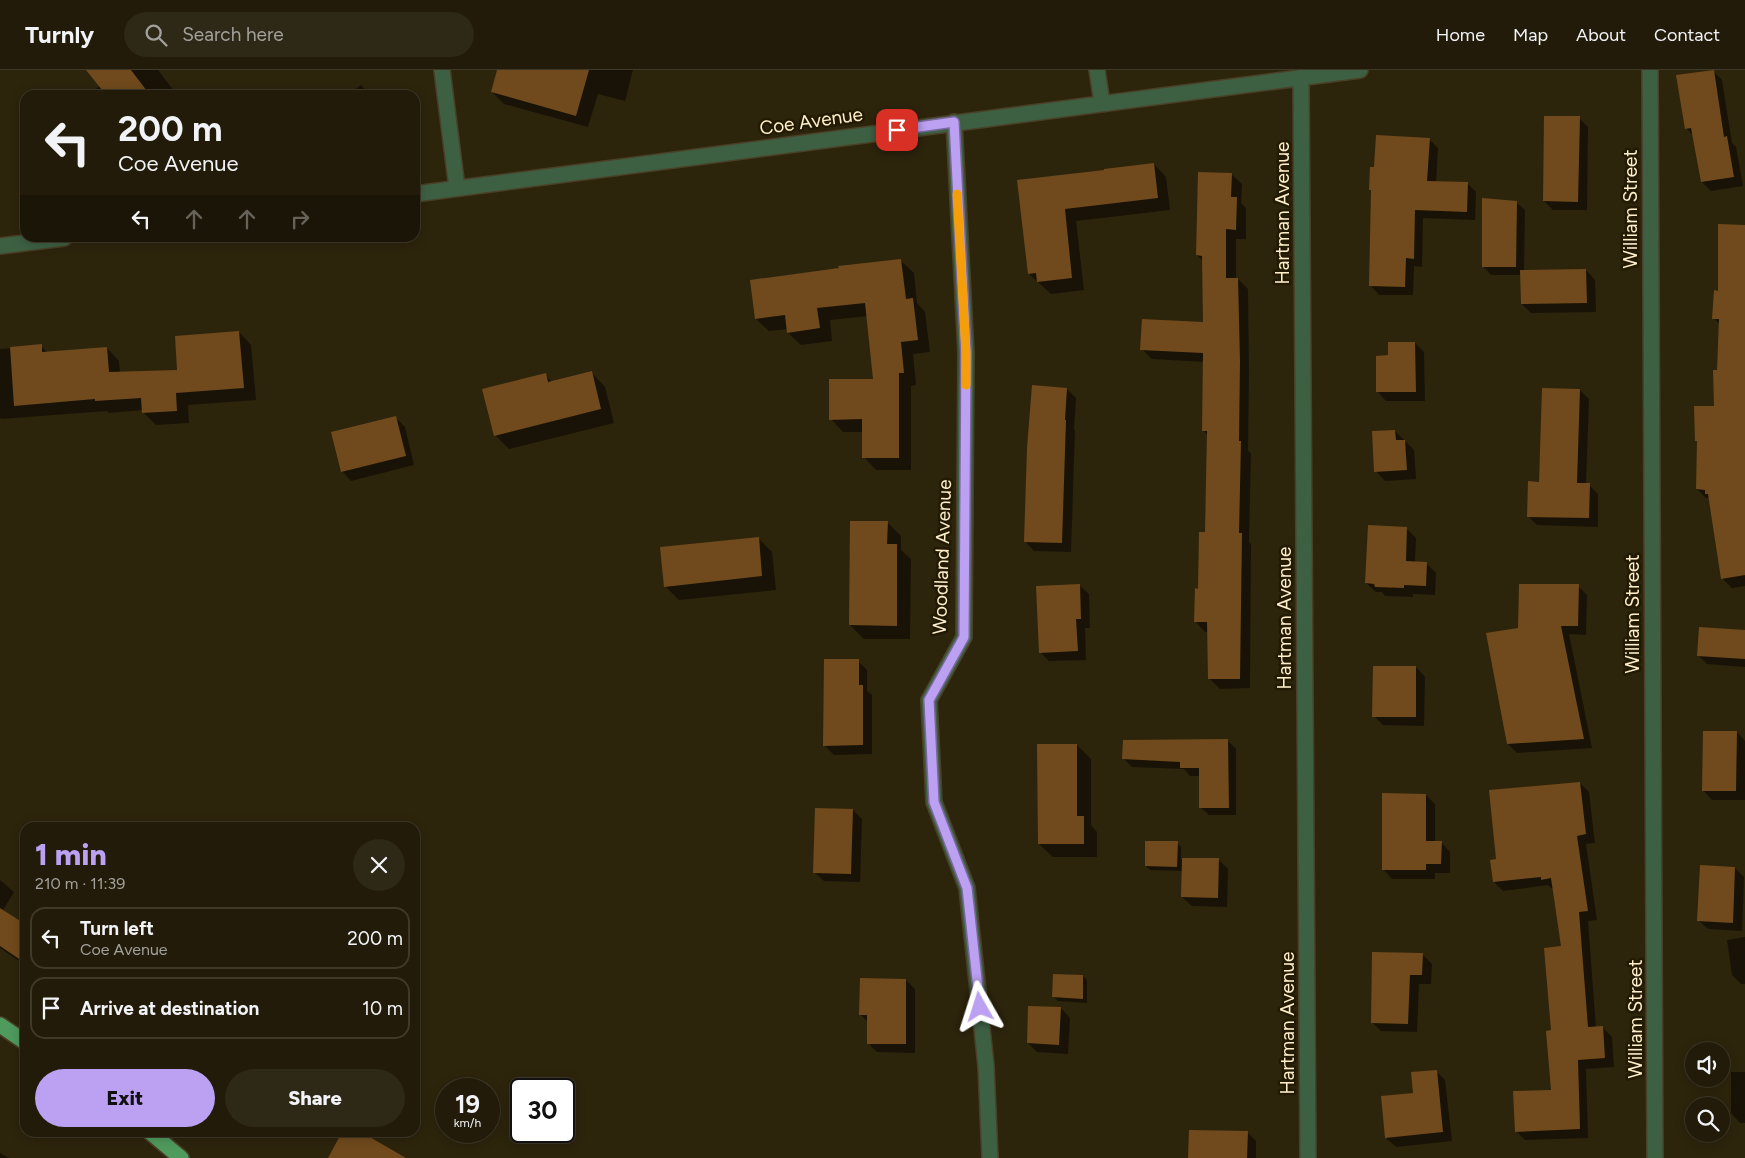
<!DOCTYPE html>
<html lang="en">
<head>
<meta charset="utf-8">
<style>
	body { margin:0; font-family:Figtree,sans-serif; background:#2e2817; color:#f1f3f6; height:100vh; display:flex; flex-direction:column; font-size:19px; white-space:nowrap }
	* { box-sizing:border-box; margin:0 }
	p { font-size:16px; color:#a2a19c }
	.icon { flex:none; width:28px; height:28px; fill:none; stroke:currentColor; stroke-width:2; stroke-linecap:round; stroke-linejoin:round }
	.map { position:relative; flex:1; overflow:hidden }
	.drawer { position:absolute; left:20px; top:752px; width:400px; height:315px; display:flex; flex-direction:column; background:#221b09; border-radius:15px; box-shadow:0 2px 12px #0003,0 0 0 1px #3f392a }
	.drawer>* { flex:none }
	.banner { position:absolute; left:20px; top:20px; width:400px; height:152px; border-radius:15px; box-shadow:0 2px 12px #0003,0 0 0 1px #3f392a; background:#221b09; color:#f1f3f6; overflow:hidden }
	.buttons { position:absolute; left:1685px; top:972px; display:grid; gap:10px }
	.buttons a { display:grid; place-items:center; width:45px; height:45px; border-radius:50%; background:#221b09; box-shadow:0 2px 12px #0003,0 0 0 1px #3f392a; font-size:25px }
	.speed { position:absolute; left:435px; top:1008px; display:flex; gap:10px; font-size:25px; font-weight:700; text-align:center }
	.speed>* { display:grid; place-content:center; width:65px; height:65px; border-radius:50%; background:#221b09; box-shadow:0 2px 12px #0003,0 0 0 1px #3f392a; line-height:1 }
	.speed small { font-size:12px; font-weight:400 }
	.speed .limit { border:2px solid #111; border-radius:8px; background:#fff; color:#111 }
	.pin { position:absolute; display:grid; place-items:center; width:42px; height:42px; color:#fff; margin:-21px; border-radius:10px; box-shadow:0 2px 8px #0006 }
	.me { position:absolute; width:55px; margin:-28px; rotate:354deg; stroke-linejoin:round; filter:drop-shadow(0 0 4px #0008) }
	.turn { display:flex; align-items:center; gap:18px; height:105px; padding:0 15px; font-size:22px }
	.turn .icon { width:65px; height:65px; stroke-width:2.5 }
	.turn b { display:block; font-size:35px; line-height:42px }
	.lanes { display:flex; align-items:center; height:48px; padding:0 15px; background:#0003; justify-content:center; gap:25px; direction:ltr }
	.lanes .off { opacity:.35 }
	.round { display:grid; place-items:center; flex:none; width:52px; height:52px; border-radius:26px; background:#2e2817 }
	.head { display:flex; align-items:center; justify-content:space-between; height:85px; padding:0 15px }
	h1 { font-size:30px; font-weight:800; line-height:38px; color:#bca0f2 }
	.primary-button { display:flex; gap:10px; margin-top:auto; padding:10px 15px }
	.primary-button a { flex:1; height:58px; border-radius:30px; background:#bca0f2; color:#111; font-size:20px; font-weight:800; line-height:58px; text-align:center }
	.primary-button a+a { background:#2e2817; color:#f1f3f6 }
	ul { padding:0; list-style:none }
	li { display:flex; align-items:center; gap:15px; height:62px; margin:0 10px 8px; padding:0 5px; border:2px solid #3f392a; border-radius:15px }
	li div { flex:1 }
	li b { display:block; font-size:19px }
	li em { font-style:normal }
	header { display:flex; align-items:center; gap:30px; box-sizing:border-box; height:70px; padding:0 25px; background:#221b09; border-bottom:1px solid #3f392a }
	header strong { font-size:24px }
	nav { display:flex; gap:28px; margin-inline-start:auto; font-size:18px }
	.search { width:350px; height:45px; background:#2e2817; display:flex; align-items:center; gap:12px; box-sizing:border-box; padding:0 18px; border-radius:28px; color:#a2a19c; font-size:19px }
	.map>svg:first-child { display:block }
</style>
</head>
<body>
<header>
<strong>Turnly</strong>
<div class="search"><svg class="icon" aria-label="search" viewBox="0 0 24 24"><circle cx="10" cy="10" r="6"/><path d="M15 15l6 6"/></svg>Search here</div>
<nav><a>Home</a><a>Map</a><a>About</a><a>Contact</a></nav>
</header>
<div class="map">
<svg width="1745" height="1088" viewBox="0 0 1745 1088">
	<rect width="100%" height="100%" fill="#2d240c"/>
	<path fill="#0007" d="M88,0H158L177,25H88L100,16Z
		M498,0H633L625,31L598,24L588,57L504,34L492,22Z
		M1713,1L1722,10L1732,73L1736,77L1743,116L1711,121L1702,112L1694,66L1686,58Z
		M361,15L370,25H348Z
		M1579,48L1588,57L1587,140H1553L1544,131Z
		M1429,69L1438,78L1436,113L1468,114L1476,122L1475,150L1423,148L1422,197L1414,196L1413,225H1379L1371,216L1372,121L1370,120Z
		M1154,94L1166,107L1170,140L1076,151L1084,220L1051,224L1029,204L1019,111Z
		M1231,104L1242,114L1241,133L1246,138V169H1236V209H1238L1248,219L1249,302L1248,381L1251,383L1249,472L1251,474L1250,618L1220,619L1210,609L1208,562H1205L1195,551L1206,463L1208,366L1204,361L1205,292L1152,289L1142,279L1204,254L1203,191L1197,185Z
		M1516,132L1525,140L1524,201L1586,200L1595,210L1596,242L1531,243L1522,234L1521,205H1491L1483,196Z
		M1745,156V516L1732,518L1723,509L1710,428H1706L1697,419L1698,373L1696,370L1715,338L1720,255L1714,248L1720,222Z
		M901,191L914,203L917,233L925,242L930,282L913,284L916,315L911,316V400H876L864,387L863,362H843L831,349L874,310L868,246L830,250L832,271L801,275L788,263V259L769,261L756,249Z
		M239,262L251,275L256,330L188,335L189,353L156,355L143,342V340L109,343L107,341L1,349L0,348V279L41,276L48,283L107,278L119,291L120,303L178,301Z
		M1415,273L1424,282L1425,331H1386L1377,321L1389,287Z
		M592,303L605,317L614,353L509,379L495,365L545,305L553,313Z
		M1067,319L1076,328L1074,359L1075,361L1071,482L1034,481L1025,471Z
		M1580,320L1589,329L1586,414L1589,415L1598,424V457L1537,455L1528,446Z
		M396,348L405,357L414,395L351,411L342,401Z
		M1395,361L1414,380L1416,409L1385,411L1376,401Z
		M887,452L901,466V480L911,489L910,569H864L850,555Z
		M1407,459L1416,468L1415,493L1427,494L1436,503L1435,525L1413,524V527L1385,526L1382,522H1376L1366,513Z
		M758,468L772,482L776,520L679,530L665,516Z
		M1079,515L1089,524L1090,558H1085L1086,590L1049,591L1040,582Z
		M1578,516L1587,525L1586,565L1569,564L1592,678L1517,683L1508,674L1519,559Z
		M1745,561V597L1707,594L1698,585Z
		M858,591L867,600V621L872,625V684L834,685L824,675Z
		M1416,597L1425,607L1424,656L1383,655L1374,646Z
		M1737,662L1745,671V730H1712L1703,720Z
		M1228,671L1236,679V745H1209L1200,737V706H1190L1184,699L1132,697L1123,688Z
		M1077,675L1091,689V755L1097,762V787H1053L1039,774Z
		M1580,713L1589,722L1595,773L1586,774L1597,850L1588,851L1596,958L1602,957L1612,967L1614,997L1586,999L1588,1068L1525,1070L1516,1061L1553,1021L1552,961L1562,878L1554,818H1551L1548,815L1503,821L1494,812L1492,791H1497Z
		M1426,725L1435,734V772H1441L1450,782V803H1435V809H1392L1383,799Z
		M853,740L862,749L860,812L824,811L814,802Z
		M1177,773L1181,777V789L1219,790L1228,799L1227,837L1192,836L1182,827L1183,801L1150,800L1146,796Z
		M1735,798L1744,807L1742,861L1708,859L1698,850Z
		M0,810L14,822L3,840L25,855V895L0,878Z
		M1745,867V914H1741L1732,905L1727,870Z
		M1422,884L1432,894L1431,914H1419L1417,962L1381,961L1372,952Z
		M1083,906L1087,910V933L1058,931L1054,927Z
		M906,910L915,919V983L877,982L868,973V952L860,944Z
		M1061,938L1070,948L1068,984L1037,982L1028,973Z
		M1436,1001L1445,1010L1452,1071L1396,1077L1386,1068Z
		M1731,1002H1745V1053H1740L1731,1043Z
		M1247,1062L1256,1071V1088H1190Z
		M0,1083L9,1088H0Z"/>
	<path fill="#704a1c" d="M86,0H131L150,25H106Z
		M497,0H589L576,46L491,22Z
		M1714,0L1724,67L1727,66L1734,107L1701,112L1691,58L1685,59L1676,5Z
		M1544,46H1580L1578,132L1543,131Z
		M1376,65L1430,68L1427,111L1468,112L1467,142L1415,140L1414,189L1406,188L1405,217L1369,216L1371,120H1369L1370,97H1374Z
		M1154,93L1158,128L1065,139L1072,208L1037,212L1036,203L1028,204L1017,110L1104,100V99Z
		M1198,102L1232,103L1231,127H1237L1236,160L1226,159V208H1238L1240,291L1239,371H1241L1239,463H1242L1240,609H1208L1207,552H1194L1195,518L1198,519L1199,462H1205L1207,361H1202L1203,283L1140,280L1142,249L1203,252L1202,186L1196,185Z
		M1482,128L1517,131L1516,197H1482Z
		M1718,154L1745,155V505L1721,509L1708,424H1705V420L1696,419L1697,371H1695L1694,336H1714L1713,300H1717L1719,249H1712L1714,220L1718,221Z
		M901,189L906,229L913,228L918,270L901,272L904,303H899V388H862V349L829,350V309H873L865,233L817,238L820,258L787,263L785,245L755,249L750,210L839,198L838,196Z
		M1586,199L1587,233L1521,234L1520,200Z
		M239,261L244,318L176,323L177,341L142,343L141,328L95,331V329L14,336L10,277L42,274V282L107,277L109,302L177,300L175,266Z
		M1388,272H1415L1416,322H1376V286L1388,285Z
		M592,301L601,339L494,366L482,319L546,303L548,312Z
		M1032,315L1067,318L1065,350H1066L1062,473L1024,472L1027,378Z
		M1542,318L1580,319L1577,413H1590L1589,448L1527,447L1528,411L1539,412Z
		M396,346L406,386L341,402L331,362Z
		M1395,360L1396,370H1405L1407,400L1374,402L1372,361Z
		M850,451H888L887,474H897V556L849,555Z
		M1368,455L1407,457L1406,491L1427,492L1426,516L1404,515V518L1375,517L1374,514L1365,513Z
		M759,467L762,506L664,517L660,477Z
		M1080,514L1081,549H1076L1078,581L1039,583L1036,516Z
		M1519,514H1579L1578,556H1561L1584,669L1507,674L1486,563L1518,558Z
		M1699,557L1745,560V589L1697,586Z
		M824,589H859V615H863V675L823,676Z
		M1373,596H1416V647H1372Z
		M1703,661H1737L1736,721H1702Z
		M1228,669L1229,738H1199V698H1180V692L1122,689L1123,670Z
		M1037,674H1077V746H1084V774H1038Z
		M1580,712L1586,764L1577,766L1588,841L1579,842L1588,957L1603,956L1605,988L1578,990L1580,1059L1515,1062L1513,1021L1551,1020L1546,961L1551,960L1544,878L1561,876L1551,808L1541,810V807L1493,812L1490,790L1496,789L1489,720Z
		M1382,723L1426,724V771H1442L1441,794H1426V800H1382Z
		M815,738L853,739L851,804L813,803Z
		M1145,771H1178L1177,797L1145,796Z
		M1182,788H1219L1218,828L1181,827Z
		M1700,795L1735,797L1733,853L1697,851Z
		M0,838L25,854V893L0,876Z
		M1372,882L1423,883L1422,905H1410L1408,954L1371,953Z
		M1053,904L1083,905V929L1052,927Z
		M860,908L906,909V974H867V945H859Z
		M1028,936L1061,937L1059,975L1027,973Z
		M1437,1000L1443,1062L1385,1068L1381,1026L1413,1023L1411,1002Z
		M1189,1060L1248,1061L1247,1088H1188Z
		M342,1062H361L406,1088H328Z"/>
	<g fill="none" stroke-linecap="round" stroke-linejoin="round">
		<defs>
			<path id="minor" d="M442,0L457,118
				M1097,0L1102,33
				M1650,0L1655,1088
				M1301,7L1308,1088
				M954,52L966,283L964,567L929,630L934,732L967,818L986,996L990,1088
				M415,124L1360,0
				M0,176L64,168"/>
			<path id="major" d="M0,955L25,972
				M150,1062L181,1088"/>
		</defs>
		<use href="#minor" stroke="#4a4027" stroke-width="18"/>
		<use href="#major" stroke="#4a4027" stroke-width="18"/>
		<use href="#minor" stroke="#3d6043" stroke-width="15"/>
		<use href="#major" stroke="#4f9a5d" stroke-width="15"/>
	</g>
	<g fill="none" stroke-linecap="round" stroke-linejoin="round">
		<defs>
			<path id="route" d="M897,60L954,52L966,283L964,567L929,630L934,732L967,818L980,937"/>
		</defs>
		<use href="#route" stroke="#7a689d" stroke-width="12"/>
		<use href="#route" stroke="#bca0f2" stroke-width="9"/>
		<path stroke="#f59e0b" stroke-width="9" d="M957,124L966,283V315"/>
	</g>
	<g text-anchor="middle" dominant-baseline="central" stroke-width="5" stroke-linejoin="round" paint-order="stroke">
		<g font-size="19" fill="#feefca" stroke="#231a04">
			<text transform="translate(811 51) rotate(-8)">Coe Avenue</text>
			<text transform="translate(1630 139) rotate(-90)">William Street</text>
			<text transform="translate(1282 143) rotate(-90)">Hartman Avenue</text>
			<text transform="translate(942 487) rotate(-88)">Woodland Avenue</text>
			<text transform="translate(1632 544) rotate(-90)">William Street</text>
			<text transform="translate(1284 548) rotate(-90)">Hartman Avenue</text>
			<text transform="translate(1635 949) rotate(-90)">William Street</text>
			<text transform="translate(1287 953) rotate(-90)">Hartman Avenue</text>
		</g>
	</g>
</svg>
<div class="buttons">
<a><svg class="icon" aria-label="sound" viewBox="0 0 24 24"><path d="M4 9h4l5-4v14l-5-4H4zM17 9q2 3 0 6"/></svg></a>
<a><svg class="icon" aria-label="search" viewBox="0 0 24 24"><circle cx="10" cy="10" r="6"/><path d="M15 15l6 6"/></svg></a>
</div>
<div class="speed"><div>19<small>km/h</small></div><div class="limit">30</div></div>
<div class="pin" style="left:897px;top:60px;background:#d93025"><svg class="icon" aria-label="arrive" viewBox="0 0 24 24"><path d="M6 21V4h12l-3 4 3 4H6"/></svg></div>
<svg class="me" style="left:980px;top:937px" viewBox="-20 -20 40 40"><path d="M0-17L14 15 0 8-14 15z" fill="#bca0f2" stroke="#fff" stroke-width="4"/></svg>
<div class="banner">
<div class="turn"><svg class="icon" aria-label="left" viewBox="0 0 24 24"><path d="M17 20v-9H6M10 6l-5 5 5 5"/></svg><div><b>200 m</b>Coe Avenue</div></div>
<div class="lanes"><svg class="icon" aria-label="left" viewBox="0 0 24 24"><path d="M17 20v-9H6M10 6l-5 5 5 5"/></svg><svg class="icon off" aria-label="ahead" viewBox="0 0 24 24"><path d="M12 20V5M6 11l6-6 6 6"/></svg><svg class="icon off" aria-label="ahead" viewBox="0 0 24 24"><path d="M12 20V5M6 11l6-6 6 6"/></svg><svg class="icon off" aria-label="right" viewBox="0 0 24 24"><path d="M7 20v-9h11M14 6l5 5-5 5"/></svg></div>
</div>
<section class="drawer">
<div class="head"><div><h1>1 min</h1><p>210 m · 11:39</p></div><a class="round"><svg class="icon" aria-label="close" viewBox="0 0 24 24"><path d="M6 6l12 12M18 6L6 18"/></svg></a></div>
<ul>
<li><svg class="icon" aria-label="left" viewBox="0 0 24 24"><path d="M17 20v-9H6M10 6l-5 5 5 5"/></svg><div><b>Turn left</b><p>Coe Avenue</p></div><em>200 m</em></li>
<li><svg class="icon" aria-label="arrive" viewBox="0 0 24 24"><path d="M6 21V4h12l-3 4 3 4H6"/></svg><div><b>Arrive at destination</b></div><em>10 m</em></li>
</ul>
<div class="primary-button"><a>Exit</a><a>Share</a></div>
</section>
</div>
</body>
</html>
